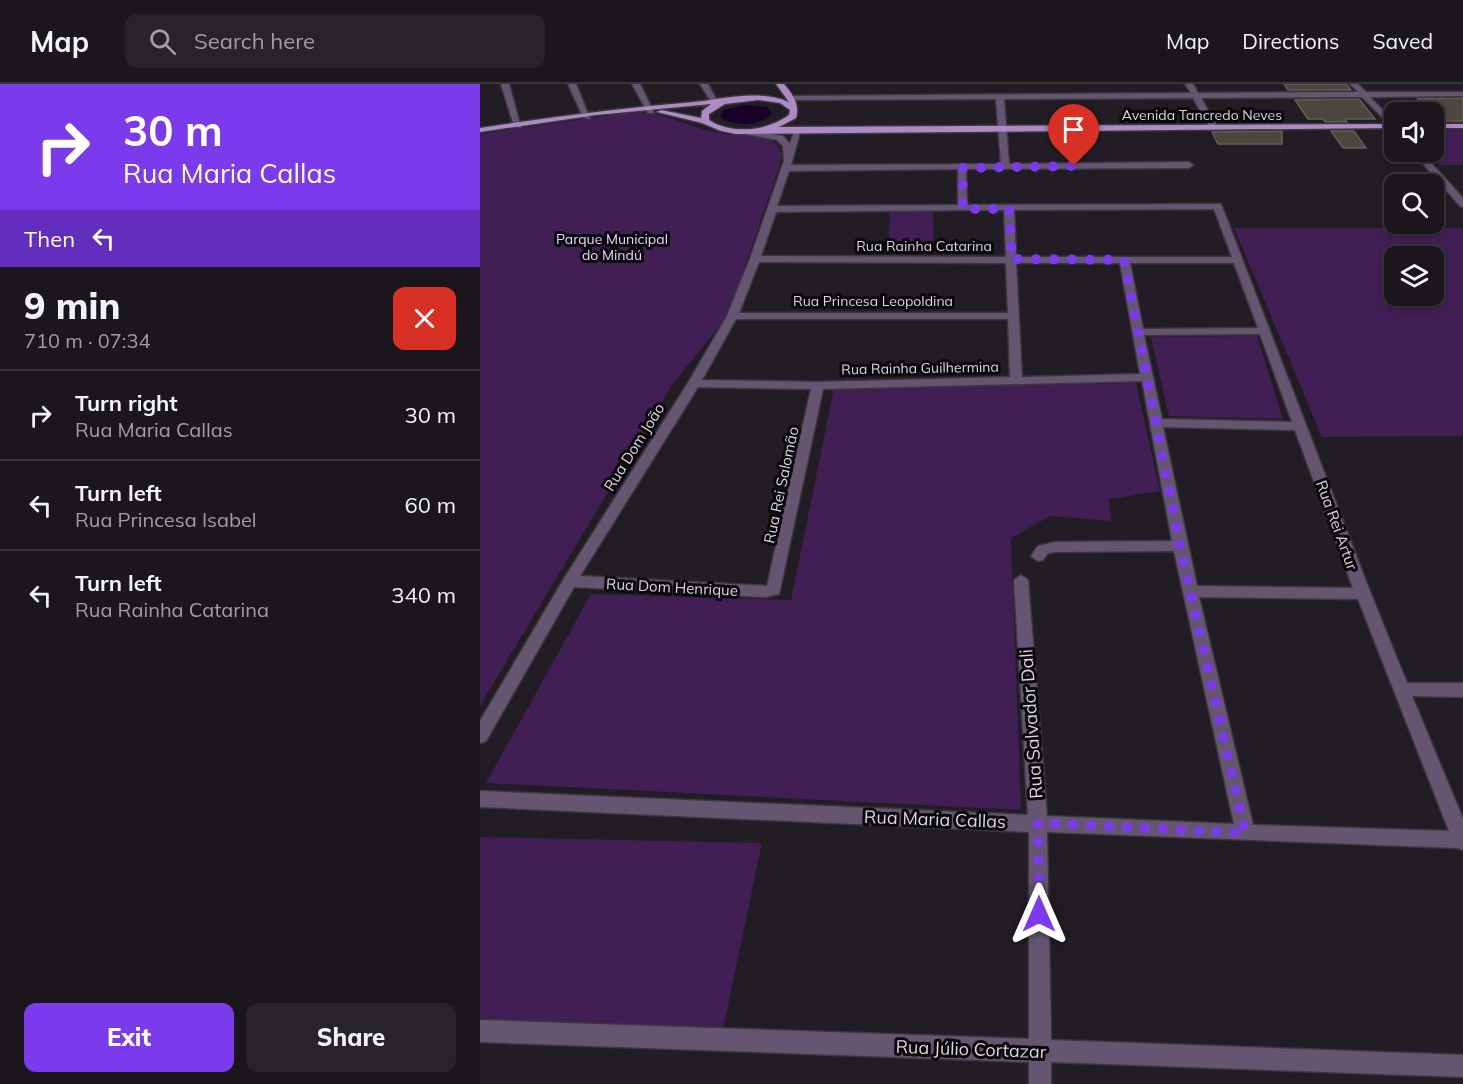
<!DOCTYPE html>
<html lang="en">
<head>
<meta charset="utf-8">
<style>
	body { margin:0; font-family:Mulish,sans-serif; background:#272329; color:#f1f3f6; height:100vh; display:flex; flex-direction:column; font-size:22px; white-space:nowrap }
	* { box-sizing:border-box; margin:0 }
	p { font-size:20px; color:#9f9fa3 }
	.icon { flex:none; width:33px; height:33px; fill:none; stroke:currentColor; stroke-width:2; stroke-linecap:round; stroke-linejoin:round }
	.map { position:relative; flex:1; overflow:hidden }
	.drawer { display:flex; flex-direction:column; background:#1a161c; width:480px }
	.drawer>* { flex:none }
	.top-card { background:#7c3aed; color:#fff; overflow:hidden }
	.controls { position:absolute; left:904px; top:18px; display:grid; gap:12px }
	.controls a { display:grid; place-items:center; width:60px; height:60px; border-radius:12px; background:#1a161c; box-shadow:0 3px 9px #0003,0 0 0 2px #38353b; font-size:30px }
	.pin { position:absolute; display:grid; place-items:center; width:51px; height:51px; color:#fff; margin:-62px -26px; border-radius:50% 50% 50% 0; rotate:-45deg; box-shadow:0 0 6px #0007 }
	.pin .icon { rotate:45deg }
	.me { position:absolute; width:66px; margin:-33px; rotate:0deg; stroke-linejoin:round; filter:drop-shadow(0 0 4px #0008) }
	.turn { display:flex; align-items:center; gap:21px; height:126px; padding:0 24px; font-size:27px }
	.turn .icon { width:78px; height:78px; stroke-width:2.5 }
	.turn b { display:block; font-size:42px; line-height:51px }
	.then { display:flex; align-items:center; height:57px; padding:0 24px; background:#0003; gap:12px; font-size:22px }
	.round { display:grid; place-items:center; flex:none; width:63px; height:63px; border-radius:12px; background:#272329 }
	.headline { display:flex; align-items:center; justify-content:space-between; height:102px; padding:0 24px }
	h1 { font-size:36px; font-weight:800; line-height:45px }
	.primary-button { display:flex; gap:12px; margin-top:auto; padding:12px 24px }
	.primary-button a { flex:1; height:69px; border-radius:12px; background:#7c3aed; color:#fff; font-size:24px; font-weight:800; line-height:69px; text-align:center }
	.primary-button a+a { background:#272329; color:#f1f3f6 }
	ul { padding:0; list-style:none }
	li { display:flex; align-items:center; gap:18px; height:90px; padding:0 24px; border-top:2px solid #38353b }
	li div { flex:1 }
	li b { display:block; font-size:22px }
	li em { font-style:normal }
	header { display:flex; align-items:center; gap:36px; box-sizing:border-box; height:84px; padding:0 30px; background:#1a161c; border-bottom:2px solid #38353b }
	header strong { font-size:28px }
	nav { display:flex; gap:33px; margin-inline-start:auto; font-size:21px }
	.search { width:420px; height:54px; background:#272329; display:flex; align-items:center; gap:15px; box-sizing:border-box; padding:0 21px; border-radius:12px; color:#9f9fa3; font-size:22px }
	main { display:flex; flex:1; min-height:0 }
	.map>svg:first-child { display:block }
</style>
</head>
<body>
<header>
<strong>Map</strong>
<div class="search"><svg class="icon" aria-label="search" viewBox="0 0 24 24"><circle cx="10" cy="10" r="6"/><path d="M15 15l6 6"/></svg>Search here</div>
<nav><a>Map</a><a>Directions</a><a>Saved</a></nav>
</header>
<main>
<section class="drawer">
<div class="top-card">
<div class="turn"><svg class="icon" aria-label="right" viewBox="0 0 24 24"><path d="M7 20v-9h11M14 6l5 5-5 5"/></svg><div><b>30 m</b>Rua Maria Callas</div></div>
<div class="then">Then<svg class="icon" aria-label="left" viewBox="0 0 24 24"><path d="M17 20v-9H6M10 6l-5 5 5 5"/></svg></div>
</div>
<div class="headline"><div><h1>9 min</h1><p>710 m · 07:34</p></div><a class="round" style="background:#d93025;color:#fff"><svg class="icon" aria-label="close" viewBox="0 0 24 24"><path d="M6 6l12 12M18 6L6 18"/></svg></a></div>
<ul>
<li><svg class="icon" aria-label="right" viewBox="0 0 24 24"><path d="M7 20v-9h11M14 6l5 5-5 5"/></svg><div><b>Turn right</b><p>Rua Maria Callas</p></div><em>30 m</em></li>
<li><svg class="icon" aria-label="left" viewBox="0 0 24 24"><path d="M17 20v-9H6M10 6l-5 5 5 5"/></svg><div><b>Turn left</b><p>Rua Princesa Isabel</p></div><em>60 m</em></li>
<li><svg class="icon" aria-label="left" viewBox="0 0 24 24"><path d="M17 20v-9H6M10 6l-5 5 5 5"/></svg><div><b>Turn left</b><p>Rua Rainha Catarina</p></div><em>340 m</em></li>
</ul>
<div class="primary-button"><a>Exit</a><a>Share</a></div>
</section>
<div class="map">
<svg width="983" height="1000" viewBox="0 0 983 1000">
	<rect width="100%" height="100%" fill="#221d25"/>
	<path fill="#411e53" fill-rule="evenodd" d="M153,28C187,28 211,45 244,50C258,52 274,48 287,53C295,57 298,63 302,70L299,83L248,232L192,301L0,622V50Z
		M954,42H979L983,46V81H959L948,68H954Z
		M453,127L454,167L408,168L410,128Z
		M754,144H983V352L842,353ZM915,172H954V212H915Z
		M777,252L803,335L689,332L671,253Z
		M656,299L680,407L629,415L631,437L570,432L531,454L541,726L6,699L111,510L311,516L354,304Z
		M0,753L282,759L241,955L0,947Z"/>
	<path fill="#180026" d="M264,21L287,23L292,29C282,42 252,44 240,32L244,26Z"/>
	<path fill="#4c473e" stroke="#635e54" stroke-width="1.5" d="M804,0H866L871,6H808Z
		M983,14V37H959L954,28H951L938,15Z
		M879,15L895,35H865L867,38H845L843,35H828L815,16Z
		M802,47V60H738L732,48Z
		M851,47H874L886,64H863Z"/>
	<g fill="none" stroke-linecap="round" stroke-linejoin="round">
		<defs>
			<path id="minor" d="M21,0H29L41,44L34,42Z
				M88,0H96L110,35L103,33Z
				M152,0H160L174,29H168Z
				M220,0H228L238,19H232Z
				M705,0H713L718,9L878,8L870,0H878L886,8H983V12L890,13L915,39V46L882,13L721,14L738,44L734,46L730,44L713,14L524,15L529,80L709,78L713,81L709,84L486,85L487,121L741,120L891,510L927,599H983V613L932,612L983,735V766L977,764L567,748L571,956L983,971V993L571,978V1000H549V978L0,958V936L549,955V748L0,723V707L548,731L534,496L541,491L548,496L567,732L754,740L694,467L575,468L568,469L563,476L558,477L551,472L558,462L575,458L692,457L662,297L343,305L299,510L286,513L94,503L6,657L0,659V637L85,493L208,299L247,232L271,172L304,77L303,62L297,56L260,49V45L303,52L310,60L315,45H321L311,81L521,80L516,15L312,16L308,14L312,12L711,9ZM478,85V121L297,122L309,87ZM734,125L752,173H536L534,126ZM487,126H524L526,173L281,172L296,128ZM279,178L526,179L528,229H259ZM536,179H640L660,290L542,293ZM650,179H754L778,244L663,245ZM256,235H528L530,293L338,298L222,296ZM780,250L812,338L682,335L664,251ZM218,303L331,305L287,502L100,492ZM683,343L815,346L873,504L717,502ZM719,513L878,515L969,747L773,741Z
				M933,68H941L983,114V123L980,122Z"/>
			<path id="major" d="M296,0H304C313,11 320,20 316,34L299,43L915,40V44L256,50L241,47L222,39L177,28L181,26L221,34L222,27L231,20L116,31L0,48V44C71,33 142,24 214,18C244,15 279,5 309,18ZM278,16L300,19L310,26L309,31C287,47 252,51 229,36V30L245,20Z
				M954,40H983V44H954Z"/>
		</defs>
		<use href="#minor" stroke="#3c373f" stroke-width="3"/>
		<use href="#major" stroke="#3c373f" stroke-width="3"/>
		<use href="#minor" fill="#665571" fill-rule="evenodd"/>
		<use href="#major" fill="#ad8ac4" fill-rule="evenodd"/>
	</g>
	<g fill="none" stroke-linecap="round" stroke-linejoin="round">
		<path stroke="#7c3aed" stroke-width="10" stroke-dasharray="0 18" d="M559,830L558,739L765,749L700,462L644,176L532,175L529,125H483L482,84L594,82"/>
	</g>
	<g text-anchor="middle" dominant-baseline="central" stroke-width="6" stroke-linejoin="round" paint-order="stroke">
		<g font-size="14" fill="#d9d6dc" stroke="#0a080c">
			<text x="722" y="31">Avenida Tancredo Neves</text>
			<text x="444" y="162">Rua Rainha Catarina</text>
			<text x="393" y="217">Rua Princesa Leopoldina</text>
			<text transform="translate(440 284) rotate(-1)">Rua Rainha Guilhermina</text>
		</g>
		<g font-size="14" fill="#ead4f8" stroke="#0a080c">
			<text x="132" y="155">Parque Municipal<tspan x="132" dy="16">do Mindú</tspan></text>
		</g>
		<g font-size="15" fill="#d9d6dc" stroke="#0a080c">
			<text transform="translate(154 363) rotate(-58)">Rua Dom João</text>
			<text transform="translate(301 401) rotate(-78)">Rua Rei Salomão</text>
			<text transform="translate(857 441) rotate(70)">Rua Rei Artur</text>
			<text transform="translate(192 503) rotate(3)">Rua Dom Henrique</text>
		</g>
		<g font-size="18" fill="#d9d6dc" stroke="#0a080c">
			<text transform="translate(551 640) rotate(-94)">Rua Salvador Dali</text>
			<text transform="translate(455 735) rotate(2)">Rua Maria Callas</text>
			<text transform="translate(491 965) rotate(2)">Rua Júlio Cortazar</text>
		</g>
	</g>
</svg>
<div class="controls">
<a><svg class="icon" aria-label="sound" viewBox="0 0 24 24"><path d="M4 9h4l5-4v14l-5-4H4zM17 9q2 3 0 6"/></svg></a>
<a><svg class="icon" aria-label="search" viewBox="0 0 24 24"><circle cx="10" cy="10" r="6"/><path d="M15 15l6 6"/></svg></a>
<a><svg class="icon" aria-label="layers" viewBox="0 0 24 24"><path d="M12 4l9 5-9 5-9-5zM3 14l9 5 9-5"/></svg></a>
</div>
<div class="pin" style="left:594px;top:82px;background:#d93025"><svg class="icon" aria-label="arrive" viewBox="0 0 24 24"><path d="M6 21V4h12l-3 4 3 4H6"/></svg></div>
<svg class="me" style="left:559px;top:830px" viewBox="-20 -20 40 40"><path d="M0-17L14 15 0 8-14 15z" fill="#7c3aed" stroke="#fff" stroke-width="4"/></svg>
</div>
</main>
</body>
</html>
